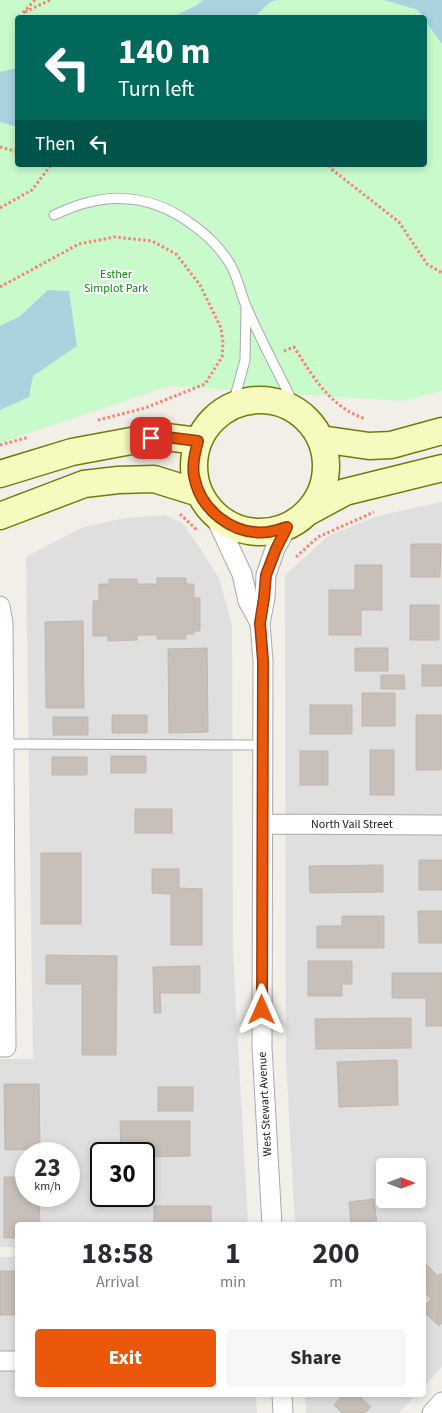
<!DOCTYPE html>
<html lang="en">
<head>
<meta charset="utf-8">
<style>
	body { margin:0; font-family:"Source Sans 3",sans-serif; background:#f7f7f7; color:#2b2b33; height:100vh; display:flex; flex-direction:column; font-size:19px; white-space:nowrap }
	* { box-sizing:border-box; margin:0 }
	p { font-size:16px; color:#7c7c81 }
	.icon { flex:none; width:28px; height:28px; fill:none; stroke:currentColor; stroke-width:2; stroke-linecap:round; stroke-linejoin:round }
	.map { position:relative; flex:1; overflow:hidden }
	.details { position:absolute; left:15px; top:1222px; width:411px; height:175px; display:flex; flex-direction:column; background:#fff; border-radius:5px; box-shadow:0 2px 8px #0003 }
	.details>* { flex:none }
	.top-card { position:absolute; left:15px; top:15px; width:412px; height:152px; border-radius:5px; box-shadow:0 2px 8px #0003; background:#00695c; color:#fff; overflow:hidden }
	.needle { width:32px; rotate:90deg }
	.controls { position:absolute; left:376px; top:1158px; display:grid; gap:10px }
	.controls a { display:grid; place-items:center; width:50px; height:50px; border-radius:5px; background:#fff; box-shadow:0 2px 8px #0003; font-size:25px }
	.speed { position:absolute; left:15px; top:1142px; display:flex; gap:10px; font-size:25px; font-weight:700; text-align:center }
	.speed>* { display:grid; place-content:center; width:65px; height:65px; border-radius:50%; background:#fff; box-shadow:0 2px 8px #0003; line-height:1 }
	.speed small { font-size:12px; font-weight:400 }
	.speed .limit { border:2px solid #111; border-radius:8px; background:#fff; color:#111 }
	.pin { position:absolute; display:grid; place-items:center; width:42px; height:42px; color:#fff; margin:-21px; border-radius:10px; box-shadow:0 2px 8px #0006 }
	.me { position:absolute; width:55px; margin:-28px; rotate:0deg; stroke-linejoin:round; filter:drop-shadow(0 0 4px #0008) }
	.turn { display:flex; align-items:center; gap:18px; height:105px; padding:0 20px; font-size:22px }
	.turn .icon { width:65px; height:65px; stroke-width:2.5 }
	.turn b { display:block; font-size:35px; line-height:42px }
	.then { display:flex; align-items:center; height:48px; padding:0 20px; background:#0003; gap:10px; font-size:19px }
	.eta { display:flex; justify-content:space-evenly; align-items:center; height:85px; text-align:center }
	.eta b { font-size:30px; font-weight:700; line-height:35px }
	.button { display:flex; gap:10px; margin-top:auto; padding:10px 20px }
	.button a { flex:1; height:58px; border-radius:5px; background:#ea580c; color:#fff; font-size:20px; font-weight:700; line-height:58px; text-align:center }
	.button a+a { background:#f7f7f7; color:#2b2b33 }
	.map>svg:first-child { display:block }
</style>
</head>
<body>
<div class="map">
<svg width="442" height="1413" viewBox="0 0 442 1413">
	<rect width="100%" height="100%" fill="#f2efe9"/>
	<path fill="#e0dfdf" fill-rule="evenodd" d="M442,502V1367L424,1386V1225H295L286,1060L285,575L328,536L378,516ZM385,1166H418V1199H385Z
		M164,515L182,523L196,542L219,578L232,625L233,953L248,1225H18L17,1247H0V1059H33L26,557L83,527L126,518ZM26,1154H69V1196H26ZM101,1154H144V1196H101Z
		M0,1257H17L18,1395H256L257,1413H0Z
		M305,1395H416L399,1413H306Z"/>
	<path fill="#c8facc" fill-rule="evenodd" d="M0,0H442V391L404,401L169,386L0,443ZM18,18H425V165H18Z"/>
	<path fill="#aad3df" d="M203,0H278L270,2L254,17H173L197,5Z
		M384,0H442V44L425,20V18L423,17L418,10Z
		M17,68H18L17,127L0,122V72Z
		M48,290L69,291L77,346L33,376L29,397L0,410V326L20,316Z"/>
	<path fill="#c7bfb8" stroke="#c4b6ab" d="M411,544H441L440,577H411Z
		M355,565H382V610H361V635H329V590H355Z
		M157,578H186V584H194V598H200V631H194V634H186V639H157V635H137V640L108,641V636H93V601H99V584H109V579H137V584H157Z
		M410,605H439V640H410Z
		M83,621L84,708H46L45,622Z
		M207,648L208,732L169,733L168,649Z
		M355,648H388V671H355Z
		M422,665H442V686H422Z
		M381,675H404L405,689H381Z
		M362,693H395V726H362Z
		M310,705H352V734H310Z
		M112,715H147V733H112Z
		M416,715H441V770H416Z
		M53,717H88V735H53Z
		M370,750H394V795H370Z
		M300,751H328V785H300Z
		M111,756H146V773H111Z
		M52,757H87V775H52Z
		M135,809H172V833H135Z
		M41,853H81V924H41Z
		M419,860H442V890H419Z
		M383,865V892L310,893L309,866Z
		M152,869H179V888L202,889V945H171V894L152,893Z
		M418,911H442V943H419Z
		M342,916H384V948H317V926H342Z
		M46,955L117,956L116,1055H82V984H46Z
		M308,961H352V984H342V996H308Z
		M200,966V993H160L161,1013H154L153,967Z
		M392,973H442V1026H426V998H392Z
		M411,1018V1048L316,1049L315,1019Z
		M397,1060L398,1105L339,1107L337,1062Z
		M4,1084H39L40,1149L5,1150Z
		M158,1087H193V1111H158Z
		M120,1121H190V1156L144,1157V1154H121Z
		M4,1177H26V1196H39L40,1225H18V1238H4Z
		M374,1199L377,1225H351L349,1202Z
		M154,1206H211V1225H154Z
		M424,1262L438,1276L440,1273L442,1275V1322L439,1326L424,1312V1306L431,1299L424,1292Z
		M0,1271H18V1315H0Z
		M343,1395H363L361,1398L371,1407L365,1413H342L334,1405Z"/>
	<g fill="none" stroke-linecap="round" stroke-linejoin="round">
		<defs>
			<path id="lane" d="M54,215C63,211 72,207 82,204C122,192 160,200 193,225C207,235 221,249 230,264C238,277 240,292 246,306C261,341 280,375 296,409
				M233,404L245,360L246,309
				M4,744L263,745"/>
			<path id="street" d="M214,514L242,574L248,601L260,623
				M0,606L3,623L6,1047H0
				M263,824L442,825
				M272,1225L262,1047L263,661L260,623L265,598L266,575L275,549L287,527
				M0,1361H18
				M282,1395L283,1413
				M432,1413L442,1402"/>
			<path id="secondary" d="M194 466a66 66 0 1 1 132 0a66 66 0 1 1-132 0Z
				M321,439L369,446L391,445L442,431
				M0,474L72,452L158,436L198,441
				M308,512L345,492L442,468
				M0,516L84,484L118,480L154,479L199,493"/>
		</defs>
		<use href="#lane" stroke="#a9a9a9" stroke-width="11"/>
		<use href="#street" stroke="#a9a9a9" stroke-width="21"/>
		<use href="#secondary" stroke="#707d05" stroke-width="29"/>
		<path stroke="#fa8072" stroke-width="3" stroke-dasharray="2.5 2.5" stroke-linecap="butt" d="M35,0L23,13L50,0
			M0,147L18,152
			M330,165V168L399,222L427,264L442,273
			M0,208L32,190L51,165
			M0,287L79,244L115,237L152,241L176,254L200,285L221,328L223,342L222,357L205,384L145,408L98,420
			M284,351L294,347C313,377 331,408 366,419
			M0,445L29,437
			M180,514L197,530
			M296,557L318,537L374,512"/>
		<use href="#lane" stroke="#fff" stroke-width="9"/>
		<use href="#street" stroke="#fff" stroke-width="19"/>
		<use href="#secondary" stroke="#f7fabf" stroke-width="26"/>
	</g>
	<g fill="none" stroke-linecap="round" stroke-linejoin="round">
		<defs>
			<path id="route" d="M151,438L158,436L198,441C195,453 192,464 194,476C200,510 233,536 268,532C274,531 281,529 287,527L276,549L266,575L264,598L260,623L263,661L262,1010"/>
		</defs>
		<use href="#route" stroke="#983908" stroke-width="12"/>
		<use href="#route" stroke="#ea580c" stroke-width="9"/>
	</g>
	<g text-anchor="middle" dominant-baseline="central" stroke-width="4" stroke-linejoin="round" paint-order="stroke">
		<g font-size="12" fill="#0c8416" stroke="#fff">
			<text x="116" y="274">Esther<tspan x="116" dy="14">Simplot Park</tspan></text>
		</g>
		<g font-size="12" fill="#222" stroke="#fff">
			<text x="352" y="824">North Vail Street</text>
			<text transform="translate(265 1104) rotate(-93)">West Stewart Avenue</text>
		</g>
	</g>
</svg>
<div class="controls">
<a><svg class="needle" viewBox="-14 -14 28 28"><path d="M0-13l5 13h-10z" fill="#e53935"/><path d="M0 13l5-13h-10z" fill="#7c7c81"/></svg></a>
</div>
<div class="speed"><div>23<small>km/h</small></div><div class="limit">30</div></div>
<div class="pin" style="left:151px;top:438px;background:#d93025"><svg class="icon" aria-label="arrive" viewBox="0 0 24 24"><path d="M6 21V4h12l-3 4 3 4H6"/></svg></div>
<svg class="me" style="left:262px;top:1010px" viewBox="-20 -20 40 40"><path d="M0-17L14 15 0 8-14 15z" fill="#ea580c" stroke="#fff" stroke-width="4"/></svg>
<div class="top-card">
<div class="turn"><svg class="icon" aria-label="left" viewBox="0 0 24 24"><path d="M17 20v-9H6M10 6l-5 5 5 5"/></svg><div><b>140 m</b>Turn left</div></div>
<div class="then">Then<svg class="icon" aria-label="left" viewBox="0 0 24 24"><path d="M17 20v-9H6M10 6l-5 5 5 5"/></svg></div>
</div>
<section class="details">
<div class="eta">
<div><b>18:58</b><p>Arrival</p></div>
<div><b>1</b><p>min</p></div>
<div><b>200</b><p>m</p></div>
</div>
<div class="button"><a>Exit</a><a>Share</a></div>
</section>
</div>
</body>
</html>
